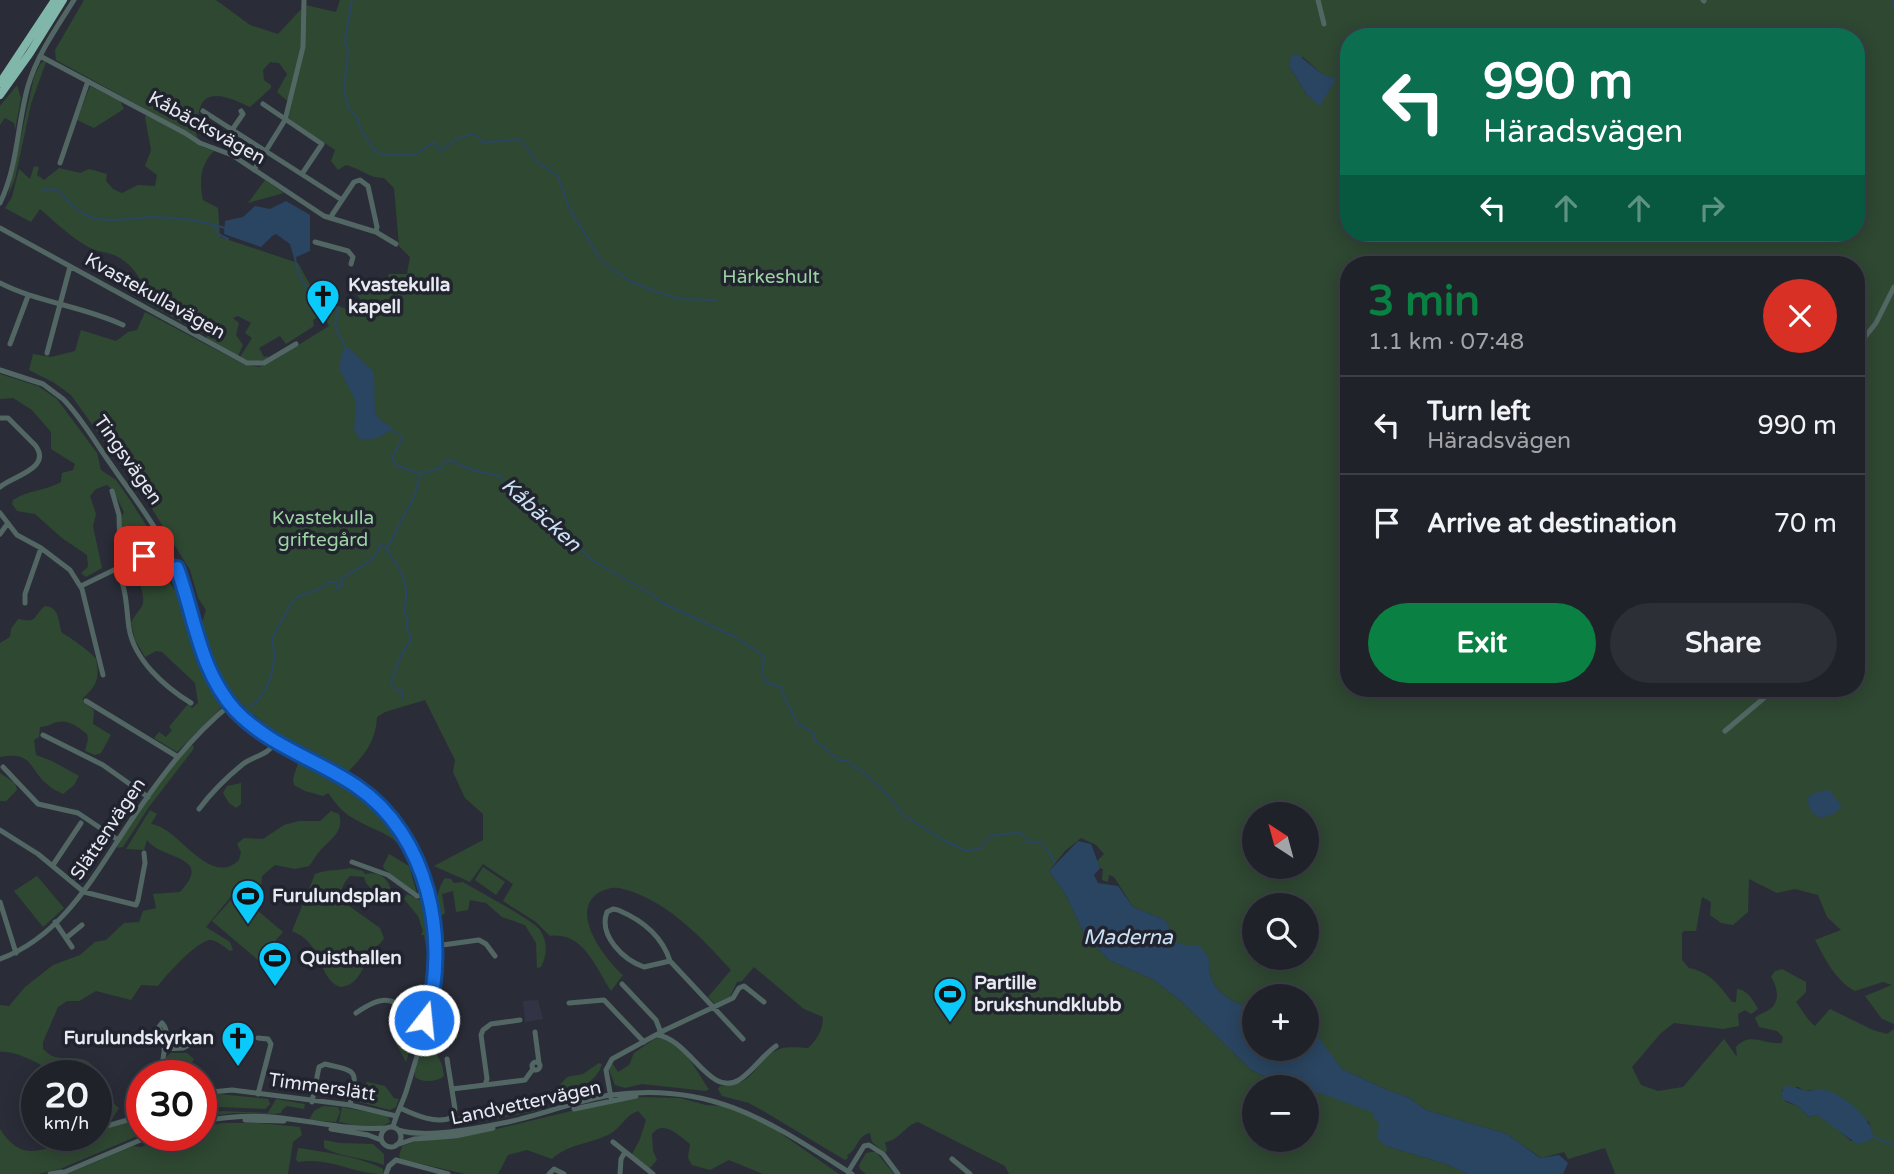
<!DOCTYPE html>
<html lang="en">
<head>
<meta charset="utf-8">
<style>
	body { margin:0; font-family:"Varela Round",sans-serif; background:#2d2f36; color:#f1f3f6; height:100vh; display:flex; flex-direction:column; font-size:26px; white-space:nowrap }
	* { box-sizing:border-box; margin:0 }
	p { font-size:23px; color:#a2a4a8 }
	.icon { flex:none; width:38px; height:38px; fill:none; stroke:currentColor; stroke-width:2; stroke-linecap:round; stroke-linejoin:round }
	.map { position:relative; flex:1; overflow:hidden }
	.details { position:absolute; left:1340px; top:256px; width:525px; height:441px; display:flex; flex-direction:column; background:#20222a; border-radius:28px; box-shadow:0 4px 18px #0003,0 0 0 2px #3d3f47 }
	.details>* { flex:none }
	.banner { position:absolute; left:1340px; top:28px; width:525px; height:214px; border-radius:28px; box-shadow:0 4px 18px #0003,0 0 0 2px #3d3f47; background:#0b6e4f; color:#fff; overflow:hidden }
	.needle { width:46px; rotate:324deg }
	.tools { position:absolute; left:1242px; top:802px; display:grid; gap:14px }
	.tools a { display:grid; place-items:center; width:77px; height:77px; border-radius:50%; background:#20222a; box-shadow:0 4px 18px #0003,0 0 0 2px #3d3f47; font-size:35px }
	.speed { position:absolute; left:21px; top:1060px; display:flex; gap:14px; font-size:35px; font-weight:700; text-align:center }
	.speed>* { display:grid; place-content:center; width:91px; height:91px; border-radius:50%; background:#20222a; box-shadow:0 4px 18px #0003,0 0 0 2px #3d3f47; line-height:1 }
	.speed small { font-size:18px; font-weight:400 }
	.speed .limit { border:10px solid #d22; background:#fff; color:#111 }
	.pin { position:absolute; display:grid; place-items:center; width:60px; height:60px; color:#fff; margin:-30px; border-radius:14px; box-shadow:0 4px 10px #0006 }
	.me { position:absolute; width:77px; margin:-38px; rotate:16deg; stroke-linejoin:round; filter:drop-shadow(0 0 5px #0008) }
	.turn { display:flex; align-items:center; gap:24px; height:147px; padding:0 28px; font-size:32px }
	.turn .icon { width:91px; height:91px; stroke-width:2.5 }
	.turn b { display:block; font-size:49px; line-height:60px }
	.lanes { display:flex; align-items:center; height:66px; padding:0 28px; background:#0003; justify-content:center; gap:35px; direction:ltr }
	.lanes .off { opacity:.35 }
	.round { display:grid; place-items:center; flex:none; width:74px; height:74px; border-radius:37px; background:#2d2f36 }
	.headline { display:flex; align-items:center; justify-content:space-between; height:119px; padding:0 28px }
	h1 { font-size:42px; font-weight:700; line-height:52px; color:#0b8043 }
	.action { display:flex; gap:14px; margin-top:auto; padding:14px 28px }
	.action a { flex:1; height:80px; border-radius:42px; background:#0b8043; color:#fff; font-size:28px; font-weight:700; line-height:80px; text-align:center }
	.action a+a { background:#2d2f36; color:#f1f3f6 }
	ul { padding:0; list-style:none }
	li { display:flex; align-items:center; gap:21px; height:98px; padding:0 28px; border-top:2px solid #3d3f47 }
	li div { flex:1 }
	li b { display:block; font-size:26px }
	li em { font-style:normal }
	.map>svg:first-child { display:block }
</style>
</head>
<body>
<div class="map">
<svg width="1894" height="1174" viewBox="0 0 1894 1174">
	<rect width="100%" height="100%" fill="#2a2d38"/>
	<path fill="#303445" d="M538,1000L543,1019L525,1022L523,1001Z"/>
	<path fill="#2f4832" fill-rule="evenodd" d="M84,0H216L250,25L278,34L305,5L336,12L340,0H1894V1024L1882,1019L1865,996L1892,985L1883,982L1855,991C1836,981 1825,959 1815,940L1841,930L1827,917L1818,895L1795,889L1777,893L1749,879L1748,912L1733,925L1721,923L1710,915L1711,902L1702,897L1696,931H1684L1682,933V960L1689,968C1710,972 1720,986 1732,1002H1736L1737,989C1748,990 1753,1000 1758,1009L1751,1014L1745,1010L1738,1014L1739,1026L1723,1029L1674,1023L1661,1033L1632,1067L1641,1085L1658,1091L1683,1087L1724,1039L1737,1057L1736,1047C1750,1031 1764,1045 1782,1043L1783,1037L1777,1031L1759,1027L1755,1018C1760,1013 1765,1013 1770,1009C1781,1001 1777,986 1771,977L1775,971L1782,969L1806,982V992L1796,1002C1803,1011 1807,1020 1815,1026L1830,1009L1873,1030L1887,1034L1894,1029V1174H1613L1615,1173L1605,1148L1568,1159L1564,1152L1541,1158L1507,1134L1426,1110L1408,1097L1387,1090L1342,1069L1307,1025V996H1255V1010C1239,1005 1216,995 1211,977C1207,960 1213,962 1200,947C1178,946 1168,943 1165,920L1133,907L1114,877L1109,875L1108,882L1102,880L1103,869L1100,868L1097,861L1104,854L1096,845L1081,838L1065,851L1049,871L1066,895L1084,934L1109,960L1154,980L1182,1002L1251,1070L1288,1087H1255V1139H1307V1091L1312,1092C1327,1095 1365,1104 1375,1114C1382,1122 1383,1136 1386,1146L1446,1164L1468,1174H1009L1005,1166L918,1122C905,1125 899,1141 885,1142L887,1150L885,1153L872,1142L870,1133C856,1136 858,1150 847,1155L848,1158L845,1160L765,1112L749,1103L722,1096L718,1089L720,1086C756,1087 755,1058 780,1049C788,1046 799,1048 808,1048C817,1040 823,1030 823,1017L804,1009L754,967L742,981L737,982L730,997L715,1004L708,997L731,970C701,937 665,898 619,888C612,887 605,889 598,893C569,913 605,959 623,975L611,991C596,968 583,931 550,936L536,922L503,901L513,884L483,864L470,882L434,866L483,840V814L465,798L453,772L455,760L425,700L385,712L377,717C376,742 364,755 348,772L279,737L253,714L258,725L249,720L240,711L245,707C220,683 191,646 206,610L198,598L190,570L149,504L71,395L53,382L29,370L33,354L51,357L75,351L81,330L116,341L128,332L137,330L145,312L245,365L259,367L268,364L329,326L323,311L317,306L315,307L316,318L313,320L314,326L286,344L280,336L259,348L264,357L268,356L267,360L250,362L240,357L252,338L245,333L251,323L238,316L233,318L239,323L236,335L243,345L238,356L206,339L207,336L145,302L148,296C141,278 132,263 114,255C107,252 99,252 92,249C73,239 56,223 40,209L31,222L5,208L12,197L19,169L30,179L34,166L39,167L37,175L44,180L59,168L80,173L89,169L107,174L106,181L113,189L122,193L138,185L155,186L157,175L145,166L151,150L145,117L149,111L56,60L55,50ZM1349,37H1857V233H1349ZM1303,57L1322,74L1316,101L1307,95L1289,66ZM270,62L279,63L287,74L277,92L291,104L288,118L335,150L331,161L338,170L346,165C360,168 370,179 384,178L394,188L399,246L410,257L407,274H389L384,289L347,279L361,301L352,311L325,301L315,294L298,263L220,237L218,208L203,200C199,181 200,165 214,151L200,146L196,133H201C201,125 197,119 199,111C205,84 235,100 250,107L271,88V85L264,80L263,70ZM1349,264H1857V688H1349ZM1255,814H1307V866H1255ZM1255,905H1307V957H1255ZM1798,1087L1805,1091L1820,1089L1869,1122L1873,1137L1851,1141L1829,1122L1817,1115L1809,1117L1798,1106L1786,1102L1781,1095L1782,1090Z
		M44,61L46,62L31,104L15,179L8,195L34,77L40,64Z
		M17,85L21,98L15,130L14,123L5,118L0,125V106Z
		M90,86L120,101L124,109L94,128L77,120Z
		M265,180L284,193L248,203Z
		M0,374L38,386L57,399L97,453L101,470L116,480L130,500L157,542L159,556L137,547L123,552L119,523L124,512L113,490L107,485L96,489L90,496L96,514L93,526L102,568L86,577L81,573L88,567L87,555L62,538L35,514L17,511L12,504L13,500C28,490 45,491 61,482L62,473L73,470L75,464L51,449V432L32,410L13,398L0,399Z
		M140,559C163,566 175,591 187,608L199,652L224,698L220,709L177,752L154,738L159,732L166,737L172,730L169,727L188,704L192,708L198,703L195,683L162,652L156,651L145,657L135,640L131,623C140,604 148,610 140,584L128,583L122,572L125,565Z
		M45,606C60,607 58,622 62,633C70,637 91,652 96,659C100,678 97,686 83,698V702L94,710L93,724L111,735L101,753L95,755L85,751L88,739L87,734C80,728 68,719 58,722C51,723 48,727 40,727L39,737L34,740L36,755L52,761L79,776L74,785L63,794C58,791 52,789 48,785C28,769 34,751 0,757V643L10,637L11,629L18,619C39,623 32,617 45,606Z
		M192,744L194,748L192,751L149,807L123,847L117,848C126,821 172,767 192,744Z
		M302,762L330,778L331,773C374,793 398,827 417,868H414C396,830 382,836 351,817C341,811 334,801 328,793L323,796L305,791L294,785L293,779L298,763Z
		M0,773L15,783L17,790L6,801H0Z
		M241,783V804L236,808L229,803L223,793L227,786Z
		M150,810L157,814L151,824C178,826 209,889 239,860L241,852L237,844L244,838L263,839L284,825L299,821H320L331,811L339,814C345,832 329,840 319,852C315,856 313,862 309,866L295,869L275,865L262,876L261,889L256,897L237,889L206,927L230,942L233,950L230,951C224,947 217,940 210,940C197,941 166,975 158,986L141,985L131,1000L96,991L79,1001H67L58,1007L43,1042V1049C46,1051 48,1054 52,1056C69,1063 91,1048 98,1079L96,1083V1076H53C46,1064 13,1050 0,1052V1005L9,1006L25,987L53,965L80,955L95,942L106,940L124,923L139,922L143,911L156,908L153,894L180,892C215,855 161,860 147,840L144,850L126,849Z
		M95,836L102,839L105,848L81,879L75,880L69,875Z
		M389,854L409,866L417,893L384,869L383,866Z
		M483,867L505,882L496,895L475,880Z
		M350,868L363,871L365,874C378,871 387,877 391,889L387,894L377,895L366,883L364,877L350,876C344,882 338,893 342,901L380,928L384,938C381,944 377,945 373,951C362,965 361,985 340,987C317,978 325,944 292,931L315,874C327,869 337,871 350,868Z
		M37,876L64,908L43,927L14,891Z
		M445,878L451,879L454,883L463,882C476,890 535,921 540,930C548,942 547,955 541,967L537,968L536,943L525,925L502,917L486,903L470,900L468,910L456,912L453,891L442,894L445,913L440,917L444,937L440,938C438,918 432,896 445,878Z
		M237,893L283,932L258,960L212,921Z
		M407,894L426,903L428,935L426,947L424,935H421L423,931L418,916L404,899Z
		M392,1005L414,1016L417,1028L406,1062L393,1038L402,1027L403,1023L393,1011Z
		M432,1014L438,1016L439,1019L436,1052L442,1065L444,1076C438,1082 421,1083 415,1077V1071Z
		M656,1038C683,1038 696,1072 709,1089L706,1091L642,1084L625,1088L615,1085L609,1070L611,1065L613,1064L618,1072L629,1065L634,1053Z
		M171,1053H187L194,1059L191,1064L175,1067L179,1076H168L165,1070V1058Z
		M599,1063L602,1064C597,1082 575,1093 557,1094L555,1090L567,1077L583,1074Z
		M367,1082L385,1086L394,1098L399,1099L396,1107L390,1110L355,1101L354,1099Z
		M96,1088L119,1108L112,1119L96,1125Z
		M540,1092L548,1099L541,1110L459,1126L454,1122L459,1116L509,1109L538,1102Z
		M219,1094L268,1099L270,1104L265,1109L219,1107L201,1111V1097Z
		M641,1097L680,1098L706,1105L722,1106L741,1113L773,1128L839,1174H763L729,1160L710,1170L692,1165L688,1158L690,1144C679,1136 664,1119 652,1134L653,1151L657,1160L650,1168L643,1165L632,1154L640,1139L646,1120L638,1111C625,1115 621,1129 608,1135C589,1144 568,1144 552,1159L527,1150L508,1155L498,1174H465L401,1159L399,1156L402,1146L420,1140L455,1139L621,1099Z
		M276,1099L305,1104L304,1109L287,1106L282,1110L281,1113L275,1114L235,1113L201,1117V1114L222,1111L268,1113Z
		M323,1106L338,1107L340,1112L336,1122L309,1120L314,1111Z
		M342,1107L388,1116L390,1122C375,1132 355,1125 339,1122Z
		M142,1119V1134L60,1169L38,1174H0V1129C28,1174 56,1136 96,1136V1131Z
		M221,1123H258L300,1127L302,1135L293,1142L288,1174H67L133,1146L141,1147L173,1136H201V1129Z
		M324,1140L340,1143L373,1144L384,1154V1165C370,1159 330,1155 324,1147Z
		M298,1148C319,1151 365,1158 383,1169V1174C353,1174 330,1157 298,1162L296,1159Z
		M871,1152H876L894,1174H866L860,1169L859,1165L866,1153Z"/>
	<path fill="#2a4561" d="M1296,53L1322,74L1336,79L1320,106L1307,95L1289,66L1291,57Z
		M286,201L310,215V251L294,258L290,244L276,234L272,236L261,247L224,234L225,221L243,217L255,206L270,209Z
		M349,348L374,372L375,413L380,420L392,427C387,436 370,441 360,439L354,430L356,406L354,398L339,368L343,350Z
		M1829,790L1842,806L1834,814L1820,818C1811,813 1808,808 1808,797L1817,792Z
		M1078,841L1091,844L1100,868L1094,875L1098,883L1118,886L1133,907L1165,920L1170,928L1167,934C1176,945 1187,946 1200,946C1213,962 1207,959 1211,977C1216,995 1239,1005 1255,1010V1048H1307V1028L1310,1026L1342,1069L1387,1090L1408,1097L1426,1110L1507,1134L1540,1158L1559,1155L1568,1163L1563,1174H1468L1446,1164L1386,1146L1377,1138L1379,1122L1374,1120V1113L1325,1095L1307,1091V1087H1288L1251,1070L1182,1002L1154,980L1109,960L1084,934L1066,895L1049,871Z
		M1786,1086C1795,1086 1800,1090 1808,1091C1811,1091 1815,1089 1819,1089C1838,1090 1873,1117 1873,1137L1869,1141L1857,1144L1817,1115L1809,1117L1798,1106L1782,1099L1781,1093Z"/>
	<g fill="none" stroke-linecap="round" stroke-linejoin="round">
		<path stroke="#2a4561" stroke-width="2" d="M352,0L345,41L348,52L344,89L348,108L357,117L361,130L375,151L386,155H414L435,142L438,149L442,150L458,138L474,134L484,143L520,139L536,161L558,176L570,210L602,262L630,281L654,291L681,299L715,300
			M1893,0L1894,10
			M42,191L48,189L59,191C68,201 77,212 91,217C109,223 131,218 150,217C175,217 201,220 225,228
			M215,226L218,234L228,239
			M295,258C298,284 315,300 338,309L335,325L346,349
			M391,430L403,437L392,458L396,465L420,474L441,468L444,462L450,460L472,470L500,476L505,484L519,494L530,509L569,538L593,561L649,592L661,602L733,636L764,656L762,675
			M763,678L769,684L780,687L797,724L813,732L815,740L839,760L847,761L869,777L885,792L903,815L945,841L967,851L981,848L990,836L1020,832L1028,842L1042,843L1055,862
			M403,699L402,691L395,689L391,682L402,654L411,639L406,625L408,619L404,610C409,594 405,576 395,562C391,556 388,555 387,548L415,495L420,474
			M250,707C266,696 274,674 274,654C274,649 272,642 273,638C275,632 288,609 291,604C300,590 319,594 328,582H336L337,589L342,586L341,579C353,570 378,561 380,545L386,548
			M1873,1137L1894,1145"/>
		<path stroke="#526763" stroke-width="5" d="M1318,0L1324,24
			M1703,0L1704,1
			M40,56L185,133L200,143L232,155L324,216L376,232L396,244
			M263,104L322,144L302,174
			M203,111L342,200
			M232,130L243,114L241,111
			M60,163L88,81
			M254,170L285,120L303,47L304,0
			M0,203C18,166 17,125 28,86C37,55 57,27 74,0
			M330,218L354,182L360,180L368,186L377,227L376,232
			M0,228L247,363H264L296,344
			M315,242L348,251L353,257L351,264
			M0,283C39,303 83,306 123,325
			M10,344L28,296
			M1857,347L1876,323L1894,287
			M47,353L70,267
			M0,370L43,384L63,399C81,417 95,442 110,463C134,498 161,531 177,571C194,610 197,653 221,690C250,736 298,752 344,778C422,823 450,926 429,1011C423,1038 414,1066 406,1092C402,1104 396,1115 393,1127
			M0,418H8L35,445C53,468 13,476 0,487
			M112,491L119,515L120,553L125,561
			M0,513L17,535L41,548L70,570L82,589L103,675
			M0,534L8,523
			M116,569C127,587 126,607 129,628C134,660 165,687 191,703
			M81,586L116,569L136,555L147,557L165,571L177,568
			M25,603V594L41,548
			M86,701L178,757
			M1725,731L1764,698L1772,688
			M43,735L103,765L148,797
			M3,767L38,804L78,813L118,840
			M199,809C211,793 227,777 243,764C254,756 268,755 275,743
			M0,830L38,854L84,892L136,905L138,900L145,863L144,853
			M352,862L388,875L417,896L428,895
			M53,865L81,823
			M0,902L16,953
			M55,922L72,947
			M66,938L82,925
			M435,946L479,940L486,944L495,956
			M0,959C63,936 95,874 130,822C159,779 190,737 231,704
			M670,961L644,967C624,960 598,936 607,912L613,909L618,910C642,920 662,936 670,961L743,1039
			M622,984L656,1020L661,1033
			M569,1003L604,1000L644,1042
			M356,1013C392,988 394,1005 426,1020
			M535,1032L539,1063
			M657,1035C690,1039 709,1098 739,1080C753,1071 762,1056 776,1046
			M164,1049L183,1048L200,1039
			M532 1066a4 4 0 1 1 8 0a4 4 0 1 1-8 0Z
			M165,1076C157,1057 174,1035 162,1023L158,1028L166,1037
			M485,1085L525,1080L533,1069
			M452,1089L485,1085L487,1079L481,1035L483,1030L491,1024L520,1020
			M201,1093L232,1090L350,1105L396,1116
			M258,1094L271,1044L268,1039L258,1038
			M611,1098L606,1070L612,1059L665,1030L733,998L739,988L744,986L764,1002
			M312,1102L319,1067L325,1064C361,1072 356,1071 350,1105
			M400,1108C415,1115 437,1125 453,1117L455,1109L447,1059
			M574,1109L636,1096
			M245,1120L284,1121
			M201,1121C225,1117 248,1115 272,1117C310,1120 347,1131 386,1128
			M381 1137a10 10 0 1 1 20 0a10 10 0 1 1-20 0Z
			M96,1129L142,1116
			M331,1129L368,1135L381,1140
			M398,1130C428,1139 478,1128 508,1122C543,1115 577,1100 611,1095C713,1081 771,1123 852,1174
			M67,1136L71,1140L77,1136
			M613,1142L653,1174
			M396,1145L414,1139L456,1136L493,1128
			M952,1159L970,1174
			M396,1160L448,1174
			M848,1172L864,1146L869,1145L883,1154L898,1174
			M50,1174L62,1172
			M60,1174L150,1136
			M386,1174L389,1166L396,1160
			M549,1174L554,1169L564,1174
			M620,1174L621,1159L625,1152"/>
		<path stroke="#81b6ab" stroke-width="8" d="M0,83L55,0
			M0,95L30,53L63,0"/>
	</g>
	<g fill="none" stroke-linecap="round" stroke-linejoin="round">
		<defs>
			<path id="route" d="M144,556C156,563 161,574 177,568C195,616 199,670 235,710C269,746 316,759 356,786C429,835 450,940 426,1020H424"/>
		</defs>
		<use href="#route" stroke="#114b97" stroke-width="18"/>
		<use href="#route" stroke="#1a73e8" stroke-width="12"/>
	</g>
	<defs>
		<symbol id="church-pin" viewBox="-11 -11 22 30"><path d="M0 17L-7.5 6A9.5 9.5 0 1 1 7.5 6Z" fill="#09cafa" stroke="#21232e"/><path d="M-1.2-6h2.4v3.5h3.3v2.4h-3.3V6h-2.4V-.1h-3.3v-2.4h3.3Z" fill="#111"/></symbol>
		<symbol id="stadium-pin" viewBox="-11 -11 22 30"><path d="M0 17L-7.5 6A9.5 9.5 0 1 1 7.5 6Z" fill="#09cafa" stroke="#21232e"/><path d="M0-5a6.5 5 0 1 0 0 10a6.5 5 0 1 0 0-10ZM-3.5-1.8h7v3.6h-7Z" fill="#111"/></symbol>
	</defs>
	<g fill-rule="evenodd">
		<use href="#church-pin" x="304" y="277" width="38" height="52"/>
		<use href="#stadium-pin" x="229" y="877" width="38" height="52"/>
		<use href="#stadium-pin" x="256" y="939" width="38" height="52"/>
		<use href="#stadium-pin" x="931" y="975" width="38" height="52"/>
		<use href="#church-pin" x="219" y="1019" width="38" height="52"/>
	</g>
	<g text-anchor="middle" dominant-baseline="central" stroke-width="7" stroke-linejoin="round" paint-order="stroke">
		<g font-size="19" fill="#e6e9f0" stroke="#21232e">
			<text transform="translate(207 128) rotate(29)">Kåbäcksvägen</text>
			<text transform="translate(155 296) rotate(29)">Kvastekullavägen</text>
			<text transform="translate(128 460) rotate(55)">Tingsvägen</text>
			<text transform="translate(108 829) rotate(-56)">Slättenvägen</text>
			<text transform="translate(322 1087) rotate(8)">Timmerslätt</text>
			<text transform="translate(526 1103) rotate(-12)">Landvettervägen</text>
		</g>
		<g font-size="19" fill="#9cd3a2" stroke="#21232e">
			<text x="771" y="277">Härkeshult</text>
			<text x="323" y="518">Kvastekulla<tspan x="323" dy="22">griftegård</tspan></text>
		</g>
		<g font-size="19" font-weight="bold" fill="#e6e9f0" stroke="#21232e" text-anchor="start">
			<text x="348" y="285">Kvastekulla<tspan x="348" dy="22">kapell</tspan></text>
			<text x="272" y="896">Furulundsplan</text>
			<text x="300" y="958">Quisthallen</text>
			<text x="974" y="983">Partille<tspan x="974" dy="22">brukshundklubb</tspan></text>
			<text x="214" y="1038" text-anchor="end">Furulundskyrkan</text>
		</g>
		<g font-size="21" font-style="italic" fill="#cde1f5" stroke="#21232e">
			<text transform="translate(541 515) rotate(42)">Kåbäcken</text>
			<text x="1128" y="937">Maderna</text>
		</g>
	</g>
</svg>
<div class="tools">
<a><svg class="needle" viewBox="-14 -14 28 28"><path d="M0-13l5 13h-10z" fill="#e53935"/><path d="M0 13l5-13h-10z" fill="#a2a4a8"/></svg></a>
<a><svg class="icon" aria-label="search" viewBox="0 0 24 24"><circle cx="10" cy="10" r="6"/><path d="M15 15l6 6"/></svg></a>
<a>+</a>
<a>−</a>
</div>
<div class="speed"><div>20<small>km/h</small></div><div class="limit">30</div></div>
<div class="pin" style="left:144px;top:556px;background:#d93025"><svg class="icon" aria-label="arrive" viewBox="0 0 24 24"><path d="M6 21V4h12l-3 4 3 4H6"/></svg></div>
<svg class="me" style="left:424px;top:1020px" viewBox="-20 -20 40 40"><circle r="17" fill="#1a73e8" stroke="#fff" stroke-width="3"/><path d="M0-11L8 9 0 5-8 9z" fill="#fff"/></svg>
<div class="banner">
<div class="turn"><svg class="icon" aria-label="left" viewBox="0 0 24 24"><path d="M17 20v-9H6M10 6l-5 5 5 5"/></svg><div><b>990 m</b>Häradsvägen</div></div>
<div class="lanes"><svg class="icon" aria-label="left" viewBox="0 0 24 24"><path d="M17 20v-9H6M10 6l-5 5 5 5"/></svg><svg class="icon off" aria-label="ahead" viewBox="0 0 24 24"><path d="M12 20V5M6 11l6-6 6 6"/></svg><svg class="icon off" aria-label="ahead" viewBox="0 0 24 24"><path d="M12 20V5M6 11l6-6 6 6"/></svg><svg class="icon off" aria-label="right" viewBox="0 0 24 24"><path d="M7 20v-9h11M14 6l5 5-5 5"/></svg></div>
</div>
<section class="details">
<div class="headline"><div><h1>3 min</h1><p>1.1 km · 07:48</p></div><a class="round" style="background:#d93025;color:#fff"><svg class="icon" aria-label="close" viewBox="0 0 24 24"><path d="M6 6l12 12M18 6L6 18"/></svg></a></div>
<ul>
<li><svg class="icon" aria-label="left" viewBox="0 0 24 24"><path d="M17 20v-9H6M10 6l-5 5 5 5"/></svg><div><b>Turn left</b><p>Häradsvägen</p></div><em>990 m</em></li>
<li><svg class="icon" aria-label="arrive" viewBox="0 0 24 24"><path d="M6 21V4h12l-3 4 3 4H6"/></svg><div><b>Arrive at destination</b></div><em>70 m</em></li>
</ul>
<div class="action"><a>Exit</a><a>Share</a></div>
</section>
</div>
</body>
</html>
